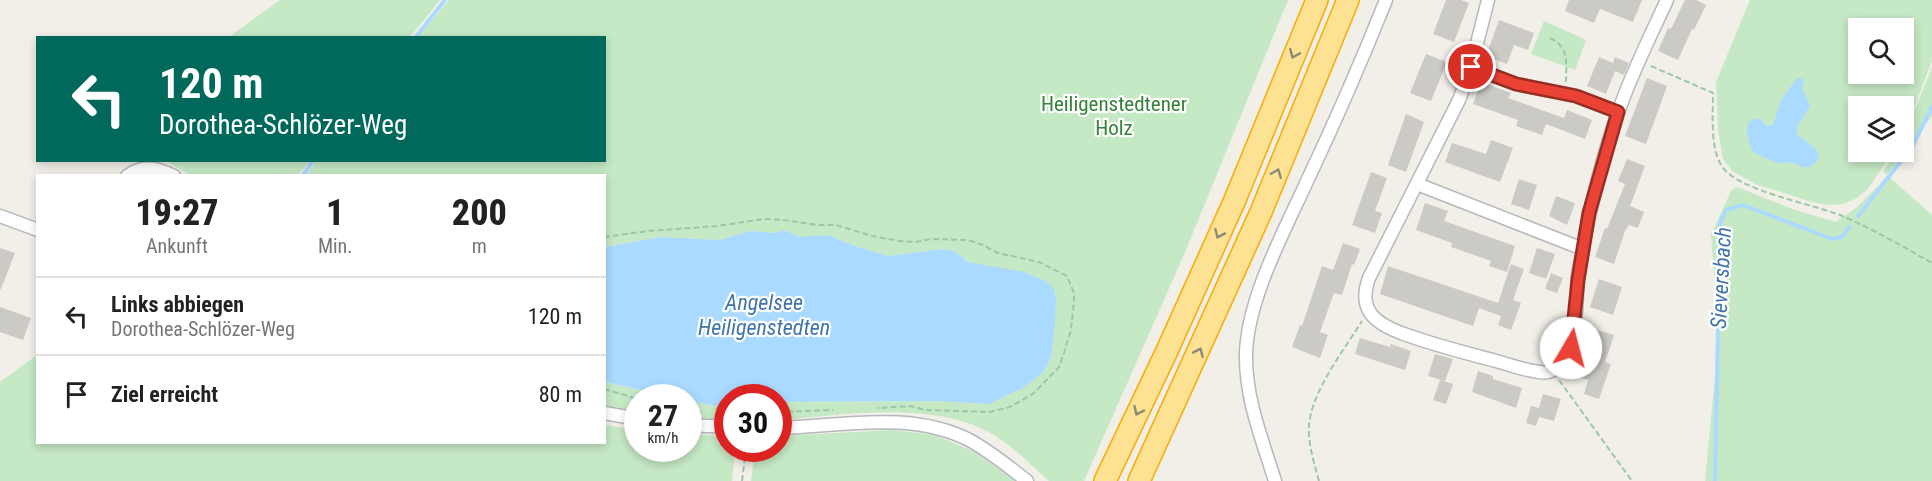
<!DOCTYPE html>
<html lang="de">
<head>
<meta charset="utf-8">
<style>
	body { margin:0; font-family:"Roboto Condensed",sans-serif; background:#f6f6f6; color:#222; height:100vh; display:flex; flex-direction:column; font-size:22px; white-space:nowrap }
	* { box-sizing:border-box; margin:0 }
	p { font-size:20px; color:#767676 }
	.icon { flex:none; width:33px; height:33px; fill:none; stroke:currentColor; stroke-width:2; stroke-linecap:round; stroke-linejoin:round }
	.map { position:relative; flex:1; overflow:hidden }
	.drawer { position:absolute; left:36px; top:174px; width:570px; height:270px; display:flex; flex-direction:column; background:#fff; border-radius:0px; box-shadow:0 3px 9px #0003 }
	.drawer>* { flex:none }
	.guide { position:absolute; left:36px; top:36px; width:570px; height:126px; border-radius:0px; box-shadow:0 3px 9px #0003; background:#00695c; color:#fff; overflow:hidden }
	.buttons { position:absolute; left:1848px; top:18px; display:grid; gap:12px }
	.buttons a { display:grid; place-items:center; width:66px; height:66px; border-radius:0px; background:#fff; box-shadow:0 3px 9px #0003; font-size:30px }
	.speed { position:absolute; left:624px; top:384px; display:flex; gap:12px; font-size:30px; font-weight:700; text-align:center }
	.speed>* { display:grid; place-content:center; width:78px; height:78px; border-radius:50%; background:#fff; box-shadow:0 3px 9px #0003; line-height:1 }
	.speed small { font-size:15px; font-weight:400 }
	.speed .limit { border:9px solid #d22; background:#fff; color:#111 }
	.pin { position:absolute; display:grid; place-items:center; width:51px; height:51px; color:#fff; margin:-26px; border:3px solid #fff; border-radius:50%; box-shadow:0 2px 6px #0007 }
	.me { position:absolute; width:66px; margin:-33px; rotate:8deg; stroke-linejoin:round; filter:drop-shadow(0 0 4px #0008) }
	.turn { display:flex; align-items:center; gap:21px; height:126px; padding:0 24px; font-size:27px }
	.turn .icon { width:78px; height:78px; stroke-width:2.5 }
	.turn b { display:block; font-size:42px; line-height:51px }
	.eta { display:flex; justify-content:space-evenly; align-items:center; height:102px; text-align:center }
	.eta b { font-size:36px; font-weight:800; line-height:42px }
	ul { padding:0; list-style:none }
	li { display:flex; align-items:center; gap:18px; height:78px; padding:0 24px; border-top:2px solid #e0e0e0 }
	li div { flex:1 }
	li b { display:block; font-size:22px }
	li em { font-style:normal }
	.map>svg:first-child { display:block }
</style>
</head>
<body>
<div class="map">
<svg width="1932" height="481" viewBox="0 0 1932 481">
	<rect width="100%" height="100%" fill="#f1efe8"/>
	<path fill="#c5e8c5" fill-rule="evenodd" d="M280,0H440L410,37H229Z
		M449,0H1288L1186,250L1084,481H1049C1033,467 1018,451 1000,439C941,398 846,415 779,420V402L932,401L989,404L1023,388L1041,374L1048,365L1052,354L1056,299L1007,270L968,262L954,251L942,249L888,256L858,247L828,235L800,238L785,230L776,233L751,231L719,240L661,237L605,247L604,176H305L317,161L604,160V38L418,37Z
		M1750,0H1932V61L1904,134V106H1858V152H1893L1867,190L1855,199L1843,204L1827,205L1812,202L1755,184L1732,171L1723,159L1718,130L1716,82ZM1858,28H1904V74H1858ZM1795,82L1801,87L1810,106L1797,127V134L1810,144L1796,165L1791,162L1774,161L1752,152L1764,124L1773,126L1777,118L1778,110Z
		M1544,21L1586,40L1575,70L1531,54Z
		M1932,67V116L1887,175L1883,171L1895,152H1904V138Z
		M167,161H310L297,176L189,175Z
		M1888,176L1932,215V481H1705L1719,335L1711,235L1731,191L1737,187L1795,210L1836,222L1856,208Z
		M37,355L38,442H604L605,425L637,430L638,448H688L689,434L727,436L728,448L735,449L732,481H0V382Z
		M604,382L672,397L638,398L637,412L605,406Z
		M689,401L727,408V421L689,419Z
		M893,430L935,435L975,452L1015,481H751L755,449L778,448L779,436Z"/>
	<path fill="#aadaff" d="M1798,77L1804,80L1802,88L1810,106L1797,127V134L1816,149L1819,156C1811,172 1806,168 1792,163C1788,162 1783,164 1778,163C1769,160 1760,155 1752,152L1747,133L1748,123L1754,119H1761C1764,125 1766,126 1773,125L1781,100Z
		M784,230L800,237L828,235L858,247L888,256L942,249L954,251L968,262L1024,272L1046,281L1054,289L1056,299L1055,322L1052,353L1048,365L1041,374L1023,388L989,404L932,401L779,402L778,398H728L727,408L689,401L688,398L672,397L605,382V247L661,237L719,240L751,231L776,233Z"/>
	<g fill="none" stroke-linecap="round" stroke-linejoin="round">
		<path stroke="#aadaff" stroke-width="4" d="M415,38L445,0
			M302,176L314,160
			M1858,216L1912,147L1932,107
			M1715,481L1720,223L1726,210L1743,205L1832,239L1842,237L1849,227"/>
	</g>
	<path fill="#cccac5" d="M1446,0H1461L1469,3L1454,42L1433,34Z
		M1569,0H1642L1633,22L1600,9L1594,23L1565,11Z
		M1685,0H1696L1706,5L1694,30L1692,29L1678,60L1658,51L1668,28L1671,29Z
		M1499,20L1534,33L1528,50L1514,45L1507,64L1486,56Z
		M1426,54L1447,62L1431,101L1410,93Z
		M1599,57L1613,63L1615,57L1629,63L1624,75L1615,71L1606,94L1587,86Z
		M1647,78L1667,86L1646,144L1625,136Z
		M1481,82L1511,93L1508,98L1564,118L1567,110L1592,120L1585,139L1546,124L1542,135L1516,126L1518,120L1473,104Z
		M1406,114L1424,122L1406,172L1388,165Z
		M1491,140L1513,148L1500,182L1445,162L1452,143L1486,154Z
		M1627,159L1645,166L1630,206L1644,212L1638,228L1629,225L1625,231L1614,264L1595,257L1605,228L1607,229L1625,184L1618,181Z
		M1371,172L1387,178L1375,211L1382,213L1375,233L1352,225Z
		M1519,179L1537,185L1529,210L1511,204Z
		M1556,196L1575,203L1567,225L1549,216Z
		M1425,203L1448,211L1444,221L1515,246L1507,272L1489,266L1491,261L1451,247L1452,243L1416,230Z
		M1343,243L1360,249L1354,265L1352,264L1342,295L1334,293L1320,332L1328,335L1320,358L1292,347L1300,325L1302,326L1322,266L1333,270Z
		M0,248L15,253L1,289H0Z
		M1537,248L1555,254L1546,279L1529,273Z
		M1511,264L1524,269L1513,300L1521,303L1511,330L1498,325L1501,316L1479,308L1473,326L1380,294L1388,266L1498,303Z
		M1551,273L1563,278L1557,293L1545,289Z
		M1599,279L1622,287L1613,315L1590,307Z
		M0,307L31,318L23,340L0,332Z
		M1598,330L1614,335L1605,362L1611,364L1599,399L1584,394L1588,380L1574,375L1579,360L1587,363Z
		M1360,338L1390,347L1391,344L1411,351L1405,370L1355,354Z
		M1435,354L1453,359L1445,381L1428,376Z
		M1478,371L1493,376V379L1522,388L1516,408L1472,392Z
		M1440,380L1453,384L1446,404L1433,400Z
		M1543,394L1561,399L1554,421L1539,417L1536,426L1526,423L1531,406L1539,408Z"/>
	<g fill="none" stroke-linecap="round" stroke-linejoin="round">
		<defs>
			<path id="minor" d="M1488,0L1471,67L1459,100L1369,278C1357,311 1376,324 1404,334C1434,345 1466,353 1496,361C1511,365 1526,371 1540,372C1545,373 1550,372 1554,370C1580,357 1575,302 1578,276C1587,221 1599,166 1618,113C1631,74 1650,37 1667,0
				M1471,67L1516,84L1576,96L1618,112
				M127,176C143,164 157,168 174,176
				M1417,184L1583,249
				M0,216L38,230
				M604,413L638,419
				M688,425L728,427
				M778,428C842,426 912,410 971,441C991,452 1009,467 1027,481
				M1275,481C1262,439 1245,398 1246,353C1248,297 1285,230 1308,179C1336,120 1362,60 1386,0"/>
			<path id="motorway" d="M1105,481L1166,353L1234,202L1317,0
				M1139,481L1261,212L1348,0"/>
		</defs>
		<use href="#minor" stroke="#b5b8bc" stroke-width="15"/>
		<use href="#motorway" stroke="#f9ab00" stroke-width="24"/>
		<path stroke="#9cc7a9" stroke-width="2" stroke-dasharray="6 3" stroke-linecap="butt" d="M1550,38C1570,47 1566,65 1566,82
			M1651,66L1713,93C1713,115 1710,146 1721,165C1737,192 1817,204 1847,218C1876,231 1904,247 1932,263
			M604,237L648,231L717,226L764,219L783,220L818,225H836L872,236L900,241L915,242L931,239L968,240L983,245L998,253L1039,262L1067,276L1074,293V301L1071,330L1064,353L1059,367L1034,393L1010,407L990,412L925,410L911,406L877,408
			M1559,380L1632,481
			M604,389L638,399
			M688,409L701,412
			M778,412L833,410
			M742,481L746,448
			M1319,481C1314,463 1308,444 1309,426C1311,392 1344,350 1362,321"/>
		<use href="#minor" stroke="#fff" stroke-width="12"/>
		<use href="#motorway" stroke="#fde293" stroke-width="21"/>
	</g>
	<defs><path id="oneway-chevron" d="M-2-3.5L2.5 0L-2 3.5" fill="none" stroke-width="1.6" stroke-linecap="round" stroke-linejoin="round" transform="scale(1.5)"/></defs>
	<g stroke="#8e8975">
		<use href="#oneway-chevron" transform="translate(1294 54) rotate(112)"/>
		<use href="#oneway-chevron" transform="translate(1277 173) rotate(-68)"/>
		<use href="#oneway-chevron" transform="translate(1219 234) rotate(114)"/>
		<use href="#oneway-chevron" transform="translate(1199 352) rotate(-66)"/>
		<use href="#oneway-chevron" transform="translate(1138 411) rotate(115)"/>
	</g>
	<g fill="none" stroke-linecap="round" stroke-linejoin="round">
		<defs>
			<path id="route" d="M1471,67L1516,84L1576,96L1618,112L1589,213L1578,280L1571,348"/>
		</defs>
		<use href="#route" stroke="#982c22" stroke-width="15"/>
		<use href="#route" stroke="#ea4335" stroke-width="10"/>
	</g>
	<g text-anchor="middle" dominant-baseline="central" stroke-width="4.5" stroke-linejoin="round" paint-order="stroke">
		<g font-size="21" fill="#348238" stroke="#fff">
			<text x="1114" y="104">Heiligenstedtener<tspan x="1114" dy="24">Holz</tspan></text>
		</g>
		<g font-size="22" font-style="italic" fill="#4174aa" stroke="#fff">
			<text transform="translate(1721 278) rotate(-87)">Sieversbach</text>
			<text x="764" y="302">Angelsee<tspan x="764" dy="25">Heiligenstedten</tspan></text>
		</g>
	</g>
</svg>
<div class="buttons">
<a><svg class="icon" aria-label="search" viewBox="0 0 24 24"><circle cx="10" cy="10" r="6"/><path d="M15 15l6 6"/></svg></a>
<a><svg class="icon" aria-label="layers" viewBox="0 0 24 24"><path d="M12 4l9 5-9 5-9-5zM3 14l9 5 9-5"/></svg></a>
</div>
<div class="speed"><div>27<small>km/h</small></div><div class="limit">30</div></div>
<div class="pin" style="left:1471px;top:67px;background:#d93025"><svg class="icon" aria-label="arrive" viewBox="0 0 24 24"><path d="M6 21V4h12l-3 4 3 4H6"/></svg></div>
<svg class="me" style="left:1571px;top:348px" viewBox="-20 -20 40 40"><circle r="19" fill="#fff"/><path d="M0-13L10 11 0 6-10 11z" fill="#ea4335"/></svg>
<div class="guide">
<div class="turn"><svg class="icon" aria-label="left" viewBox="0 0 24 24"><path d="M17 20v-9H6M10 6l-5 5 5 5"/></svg><div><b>120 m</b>Dorothea-Schlözer-Weg</div></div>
</div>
<section class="drawer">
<div class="eta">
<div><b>19:27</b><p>Ankunft</p></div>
<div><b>1</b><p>Min.</p></div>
<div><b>200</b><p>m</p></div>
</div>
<ul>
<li><svg class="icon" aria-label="left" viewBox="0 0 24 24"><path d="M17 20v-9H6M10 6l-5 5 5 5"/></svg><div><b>Links abbiegen</b><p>Dorothea-Schlözer-Weg</p></div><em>120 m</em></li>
<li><svg class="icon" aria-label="arrive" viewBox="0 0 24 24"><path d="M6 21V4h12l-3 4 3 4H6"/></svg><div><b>Ziel erreicht</b></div><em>80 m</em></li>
</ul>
</section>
</div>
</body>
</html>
